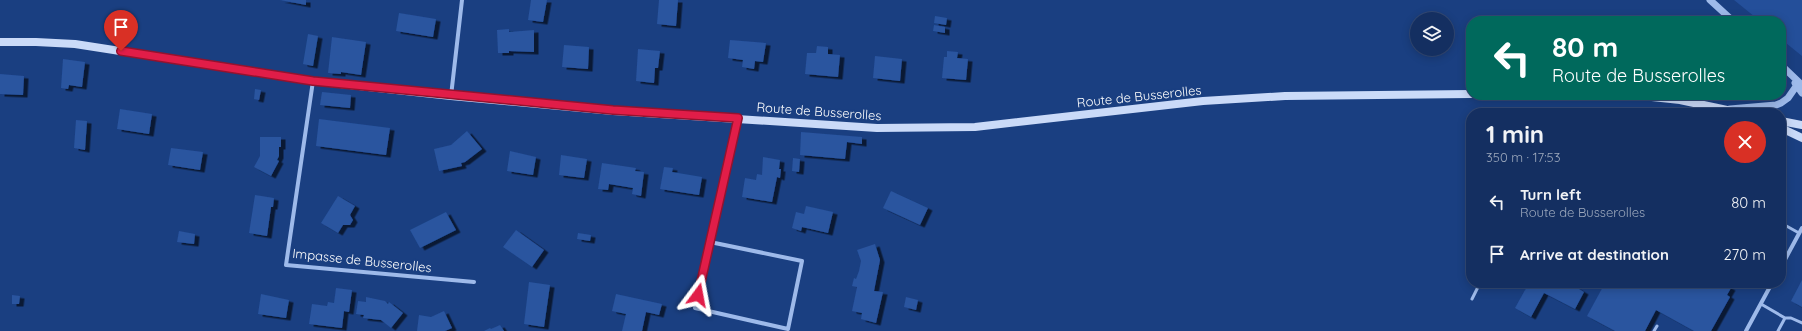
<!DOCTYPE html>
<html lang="en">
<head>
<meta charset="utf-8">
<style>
	body { margin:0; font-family:Quicksand,sans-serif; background:#213b6a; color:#f1f3f6; height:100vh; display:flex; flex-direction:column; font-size:15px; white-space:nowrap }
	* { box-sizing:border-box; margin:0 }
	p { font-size:13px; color:#9da9bd }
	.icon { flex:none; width:22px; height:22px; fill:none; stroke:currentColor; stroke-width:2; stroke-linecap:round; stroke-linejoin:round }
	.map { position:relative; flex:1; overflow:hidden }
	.details { position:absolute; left:1466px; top:108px; width:320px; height:180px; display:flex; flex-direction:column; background:#142f61; border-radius:16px; box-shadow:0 2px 10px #0003,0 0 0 1px #334a76 }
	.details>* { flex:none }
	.guide { position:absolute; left:1466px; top:16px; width:320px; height:84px; border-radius:16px; box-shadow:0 2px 10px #0003,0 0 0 1px #334a76; background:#00695c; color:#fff; overflow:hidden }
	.fabs { position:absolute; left:1410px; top:12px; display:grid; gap:8px }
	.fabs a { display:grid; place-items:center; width:44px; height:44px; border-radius:50%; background:#142f61; box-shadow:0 2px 10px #0003,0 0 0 1px #334a76; font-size:20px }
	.pin { position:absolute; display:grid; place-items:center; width:34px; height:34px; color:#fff; margin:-41px -17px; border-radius:50% 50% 50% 0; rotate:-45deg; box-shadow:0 0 4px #0007 }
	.pin .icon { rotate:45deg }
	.me { position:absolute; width:44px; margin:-22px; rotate:13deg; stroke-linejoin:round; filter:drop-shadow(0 0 3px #0008) }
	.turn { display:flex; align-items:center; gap:14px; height:84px; padding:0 20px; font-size:18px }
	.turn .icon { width:52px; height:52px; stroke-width:2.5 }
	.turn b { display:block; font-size:28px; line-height:34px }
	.round { display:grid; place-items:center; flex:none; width:42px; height:42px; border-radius:21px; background:#213b6a }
	.head { display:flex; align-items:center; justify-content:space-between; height:68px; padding:0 20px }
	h1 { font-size:24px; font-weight:800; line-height:30px }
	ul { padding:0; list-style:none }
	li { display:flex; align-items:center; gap:12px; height:52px; padding:0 20px }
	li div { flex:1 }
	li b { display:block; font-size:15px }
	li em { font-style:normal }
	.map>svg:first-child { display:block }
</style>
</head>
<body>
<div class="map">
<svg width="1802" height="331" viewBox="0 0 1802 331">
	<defs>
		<filter id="shadow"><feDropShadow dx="4.5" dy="2.5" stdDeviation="0" flood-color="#0009"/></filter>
	</defs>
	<rect width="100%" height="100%" fill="#1a3f81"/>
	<path fill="#244f9a" d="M1734,0H1802V56L1781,39V21H1760Z"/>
	<path fill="#29549f" filter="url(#shadow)" d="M280,0H306V5Z
		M531,0H547L543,22L528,20Z
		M659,0H678L676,26L657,24Z
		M399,13L436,19L433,37L396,31Z
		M935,16L947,18L946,25L934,23Z
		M934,25L945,27V33L933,31Z
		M509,29V32L534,30V52L509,51V53H498L497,30Z
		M308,34L318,36L313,66L303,64Z
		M332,37L366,42L361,75L341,72V74L328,73Z
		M730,40L766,43L763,62L755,61L754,69L742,67L743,60L728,58Z
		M564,45L589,47L588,69L562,67Z
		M817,46L828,47V54L840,55L838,77L805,74L807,53H816Z
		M638,49L660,51L658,68H655L654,83L636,81Z
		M947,51L958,52L957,58L968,59L966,80L942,78L944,57H947Z
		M875,56L902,59L900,81L873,78Z
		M63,59L85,62L82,87L69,85L68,89L61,88Z
		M0,74L24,76L23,95L0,94Z
		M255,89L261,90L259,100L254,99Z
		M322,92L351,95L350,108L320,105Z
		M120,109L152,114L149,134L117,129Z
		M319,119L390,128L386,155L316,146Z
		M76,120L87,121L85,150L74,148Z
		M467,131L482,149L465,162L461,163L462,166L439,171L434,149L451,145Z
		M801,132L862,137V144L847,142L845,159L800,155Z
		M260,137H281V147H279V156L277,160L279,161L271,176L254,167L260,156Z
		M171,148L203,152L200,170L168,165Z
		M510,151L536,157L533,175L507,171Z
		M561,155L587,159L584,178L559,175Z
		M763,157L780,160L779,169H781L780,178L777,177L772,202L742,197L745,178L756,180L757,174L762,175Z
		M793,158L800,159L799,172L792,171Z
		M602,163L636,168L635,171L644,172L641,196L632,194L633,188L609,184L608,190L598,189Z
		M664,167L673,168L672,172L702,177L699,195L660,189Z
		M891,191L928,208L920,225L883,208Z
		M255,195L274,198L273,207H271L267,236L249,233Z
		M338,196L355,206L350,215L353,220L350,225H343L338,233L321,223Z
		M806,206L833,212L828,233L802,227L801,231L792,228L796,212L804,214Z
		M446,212L456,230L420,248L410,230Z
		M516,230L544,250L532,267L503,247Z
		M179,231L195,234L194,244L177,242Z
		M578,233L591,235L590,241L577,239Z
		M875,244L880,260L874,291L883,292L876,323L861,319L862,313L852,311L857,287L852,286L854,278L856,279L859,271L861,261L857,250Z
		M1802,280V307L1791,301Z
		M529,282L550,285L544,327L524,324Z
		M1529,283H1545L1550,285L1551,283H1569L1584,292L1575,309L1544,293L1531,317L1515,308Z
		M1605,283H1721L1731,288L1727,295L1730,297L1711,331H1694L1656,310L1645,331H1615L1587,316Z
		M336,288L352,290L349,312L344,311L342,328L309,324L312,304L327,306L328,302L334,303Z
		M261,294L289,300L286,318L258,314Z
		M616,294L662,304L659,315L646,312L642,331H622L626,314L612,311Z
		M12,295L20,296L19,304H12Z
		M366,297L385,301L388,304L389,302L403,313L391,328L381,320L363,318L364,315L356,314L358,301L366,302Z
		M906,297L918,300L916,310L904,307Z
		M444,311L452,328L445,331H417L419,315L431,317Z
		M500,325L504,331H484L490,328L491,329Z"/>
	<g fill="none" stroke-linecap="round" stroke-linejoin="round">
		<path stroke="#9ebaea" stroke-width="3" d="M1781,223L1799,233
			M1472,299L1480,283
			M1761,304L1785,318H1791L1802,323
			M1654,331L1657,326
			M1778,331L1785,318"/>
		<path stroke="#9ebaea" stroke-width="4" d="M313,81L286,265L474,282
			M451,96L462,0
			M710,242L802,261L788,329L695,308L738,118
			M1781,267L1802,228
			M1746,331L1772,283"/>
		<path stroke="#9ebaea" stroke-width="7" d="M1710,0L1733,21
			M1781,65L1802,85
			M1795,83L1802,93
			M1730,109L1776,105L1781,103L1788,98L1797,85"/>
		<path stroke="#cadaf8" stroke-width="8" d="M0,42H36L75,44L313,81L451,96L613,111L877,128L975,127L1203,101L1285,96L1471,94
			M1633,95L1680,100L1741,113
			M1781,121L1802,125
			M1781,128L1802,138"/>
	</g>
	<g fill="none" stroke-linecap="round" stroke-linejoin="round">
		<defs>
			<path id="route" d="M121,51L313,81L613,110L738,118L698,295"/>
		</defs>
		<use href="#route" stroke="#92132f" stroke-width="10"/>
		<use href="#route" stroke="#e11d48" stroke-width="7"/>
	</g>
	<g text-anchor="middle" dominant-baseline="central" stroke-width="4" stroke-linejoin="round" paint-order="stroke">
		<g font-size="13" fill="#fff" stroke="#1a3f81">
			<text transform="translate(1139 96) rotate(-6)">Route de Busserolles</text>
			<text transform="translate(819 111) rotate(4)">Route de Busserolles</text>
			<text transform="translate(362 260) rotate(6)">Impasse de Busserolles</text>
		</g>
	</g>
</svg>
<div class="fabs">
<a><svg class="icon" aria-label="layers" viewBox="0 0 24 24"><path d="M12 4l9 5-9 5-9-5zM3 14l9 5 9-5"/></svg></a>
</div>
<div class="pin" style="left:121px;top:51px;background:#d93025"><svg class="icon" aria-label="arrive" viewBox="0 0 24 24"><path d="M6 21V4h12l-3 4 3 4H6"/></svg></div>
<svg class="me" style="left:698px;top:295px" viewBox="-20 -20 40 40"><path d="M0-17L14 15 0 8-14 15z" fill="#e11d48" stroke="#fff" stroke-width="4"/></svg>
<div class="guide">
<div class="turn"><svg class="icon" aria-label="left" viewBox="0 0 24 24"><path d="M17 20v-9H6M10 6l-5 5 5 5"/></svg><div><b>80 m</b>Route de Busserolles</div></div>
</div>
<section class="details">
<div class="head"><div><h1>1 min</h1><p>350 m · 17:53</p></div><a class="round" style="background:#d93025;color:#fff"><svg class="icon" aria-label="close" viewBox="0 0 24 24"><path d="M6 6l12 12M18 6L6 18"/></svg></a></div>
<ul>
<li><svg class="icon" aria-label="left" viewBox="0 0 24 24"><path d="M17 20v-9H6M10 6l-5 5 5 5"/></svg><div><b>Turn left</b><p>Route de Busserolles</p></div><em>80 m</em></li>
<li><svg class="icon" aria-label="arrive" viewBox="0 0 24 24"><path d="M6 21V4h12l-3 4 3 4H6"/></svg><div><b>Arrive at destination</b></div><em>270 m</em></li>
</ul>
</section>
</div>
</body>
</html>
